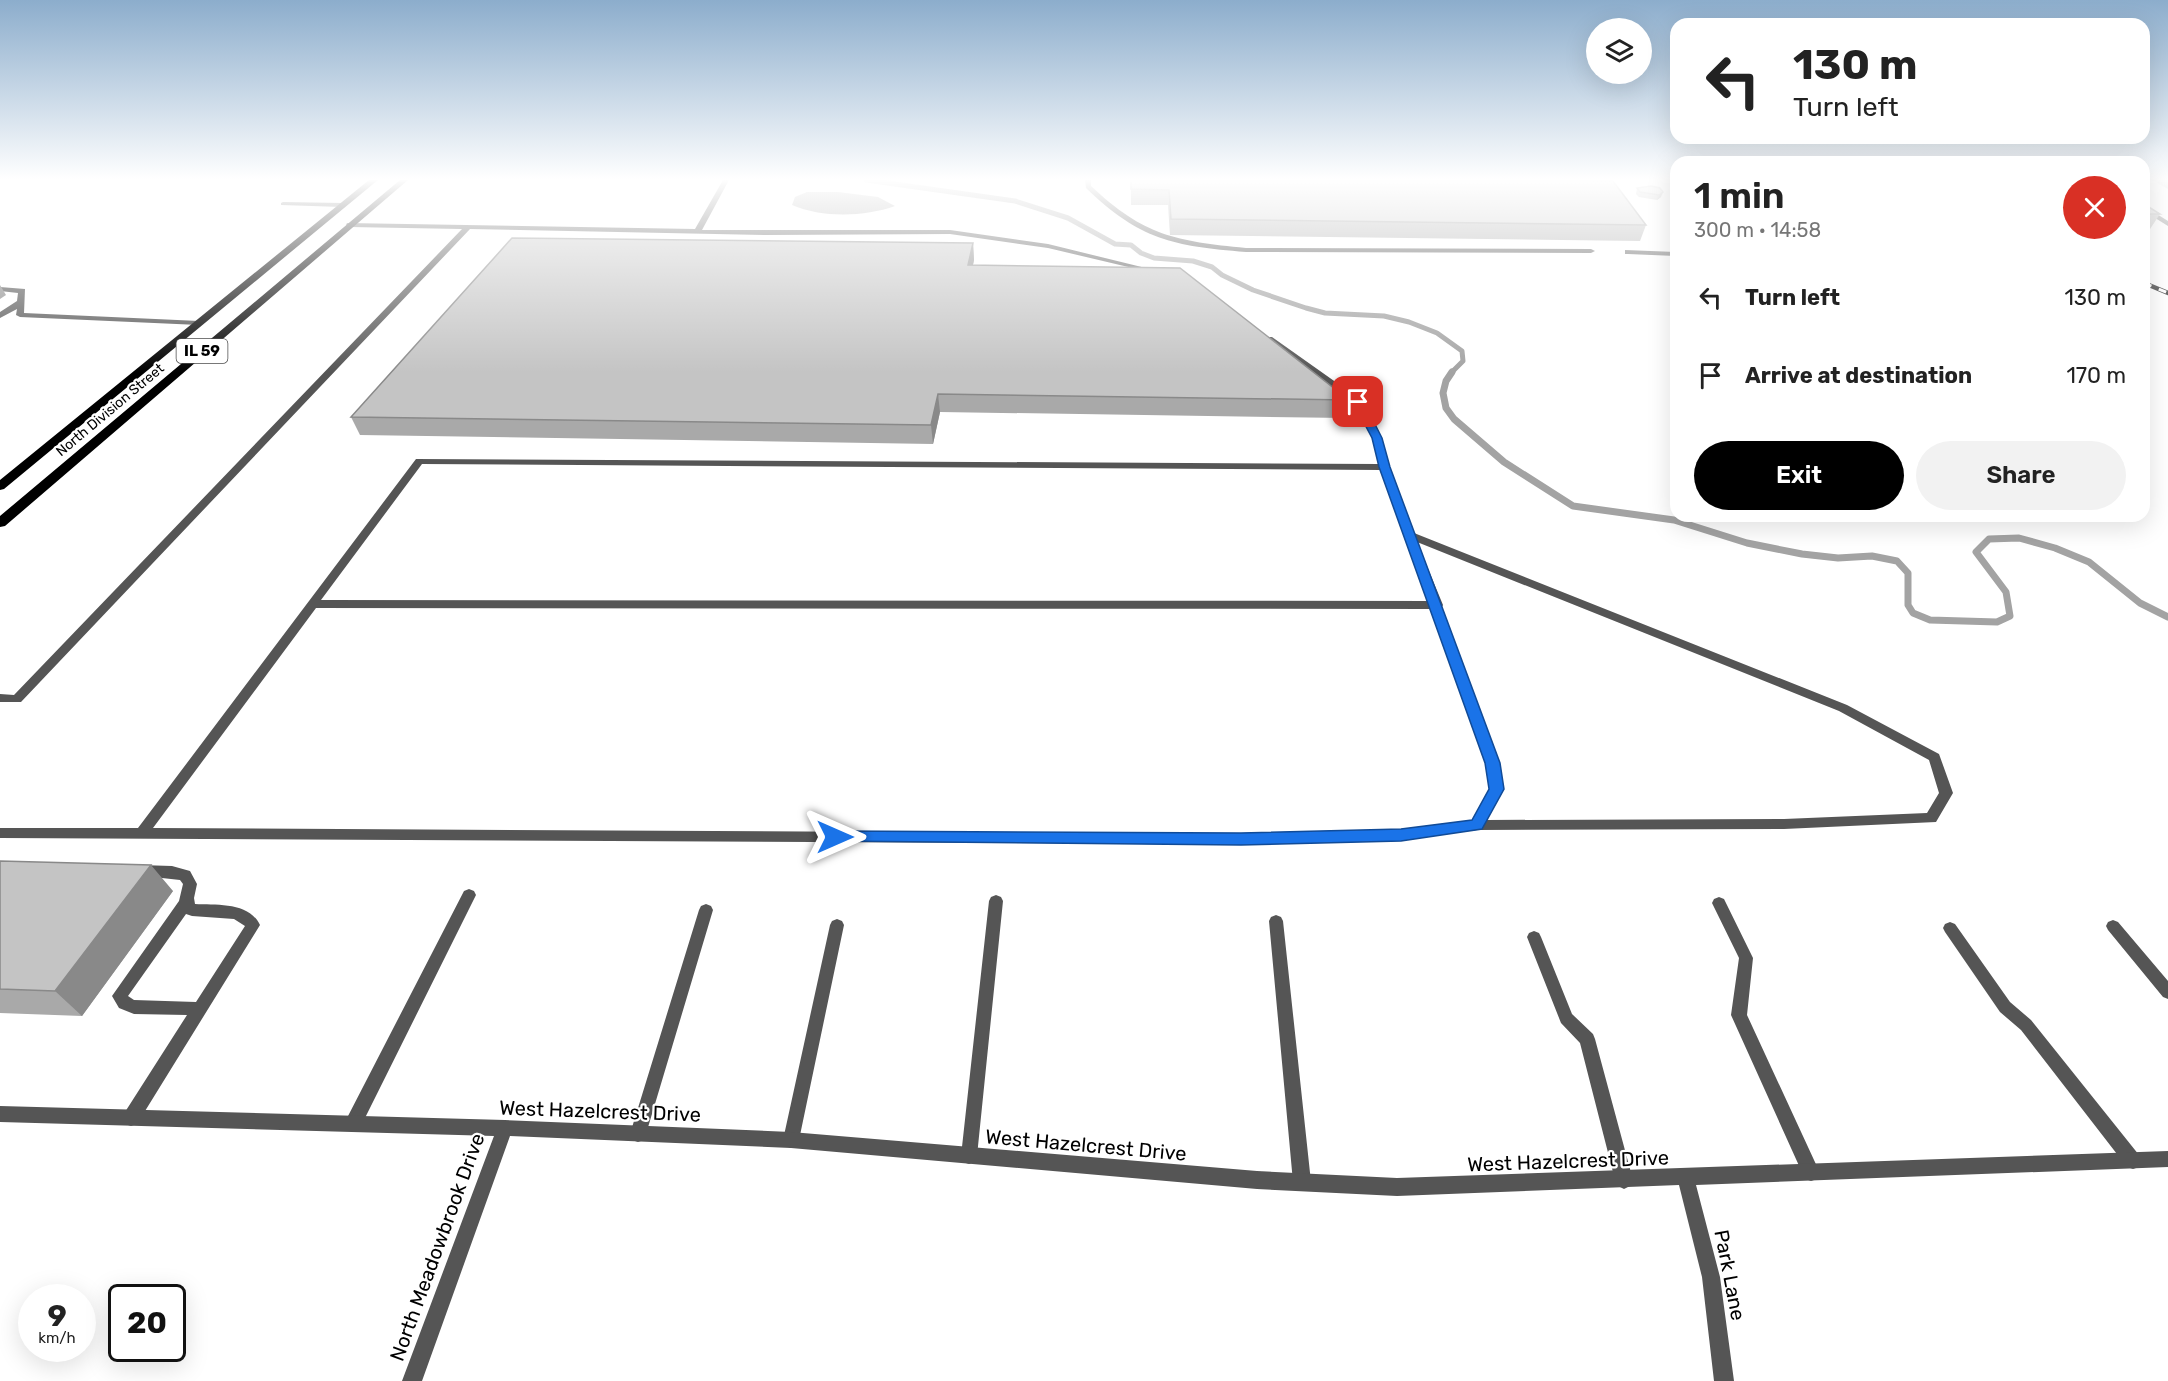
<!DOCTYPE html>
<html lang="en">
<head>
<meta charset="utf-8">
<style>
	body { margin:0; font-family:Rubik,sans-serif; background:#f2f2f2; color:#222; height:100vh; display:flex; flex-direction:column; font-size:22px; white-space:nowrap }
	* { box-sizing:border-box; margin:0 }
	p { font-size:20px; color:#767676 }
	.icon { flex:none; width:33px; height:33px; fill:none; stroke:currentColor; stroke-width:2; stroke-linecap:round; stroke-linejoin:round }
	.map { position:relative; flex:1; overflow:hidden }
	.sheet { position:absolute; left:1670px; top:156px; width:480px; height:366px; display:flex; flex-direction:column; background:#fff; border-radius:18px; box-shadow:0 6px 24px #0002 }
	.sheet>* { flex:none }
	.top-card { position:absolute; left:1670px; top:18px; width:480px; height:126px; border-radius:18px; box-shadow:0 6px 24px #0002; background:#fff; color:#222; overflow:hidden }
	.fabs { position:absolute; left:1586px; top:18px; display:grid; gap:12px }
	.fabs a { display:grid; place-items:center; width:66px; height:66px; border-radius:50%; background:#fff; box-shadow:0 6px 24px #0002; font-size:30px }
	.speed { position:absolute; left:18px; top:1284px; display:flex; gap:12px; font-size:30px; font-weight:700; text-align:center }
	.speed>* { display:grid; place-content:center; width:78px; height:78px; border-radius:50%; background:#fff; box-shadow:0 6px 24px #0002; line-height:1 }
	.speed small { font-size:15px; font-weight:400 }
	.speed .limit { border:3px solid #111; border-radius:9px; background:#fff; color:#111 }
	.pin { position:absolute; display:grid; place-items:center; width:51px; height:51px; color:#fff; margin:-26px; border-radius:12px; box-shadow:0 3px 9px #0006 }
	.me { position:absolute; width:66px; margin:-33px; rotate:90deg; stroke-linejoin:round; filter:drop-shadow(0 0 4px #0008) }
	.turn { display:flex; align-items:center; gap:21px; height:126px; padding:0 24px; font-size:27px }
	.turn .icon { width:78px; height:78px; stroke-width:2.5 }
	.turn b { display:block; font-size:42px; line-height:51px }
	.round { display:grid; place-items:center; flex:none; width:63px; height:63px; border-radius:32px; background:#f2f2f2 }
	.head { display:flex; align-items:center; justify-content:space-between; height:102px; padding:0 24px }
	h1 { font-size:36px; font-weight:600; line-height:45px }
	.primary-button { display:flex; gap:12px; margin-top:auto; padding:12px 24px }
	.primary-button a { flex:1; height:69px; border-radius:36px; background:#000; color:#fff; font-size:24px; font-weight:600; line-height:69px; text-align:center }
	.primary-button a+a { background:#f2f2f2; color:#222 }
	ul { padding:0; list-style:none }
	li { display:flex; align-items:center; gap:18px; height:78px; padding:0 24px }
	li div { flex:1 }
	li b { display:block; font-size:22px }
	li em { font-style:normal }
	.map>svg:first-child { display:block }
</style>
</head>
<body>
<div class="map">
<svg width="2168" height="1381" viewBox="0 0 2168 1381">
	<rect width="100%" height="100%" fill="#fff"/>
	<path fill="#a3a3a3" d="M807,192H838L878,197L895,206C864,217 822,218 792,205L795,197Z"/>
	<g fill="none" stroke-linecap="round" stroke-linejoin="round">
		<path stroke="#a3a3a3" stroke-width="5" d="M866,180L1015,201L1068,218L1115,244L1131,245L1141,253L1154,258L1193,261L1212,267L1222,275L1253,290L1306,308L1325,313L1384,316L1409,322L1437,333L1462,351L1463,361L1451,373"/>
		<path stroke="#a3a3a3" stroke-width="7" d="M1452,372L1446,381L1443,393L1446,408L1454,419L1504,462L1573,506L1674,520L1747,543L1802,554L1838,558L1872,556L1897,561L1908,573V605L1913,613L1930,620L1997,622L2010,616L2006,592L1976,552L1989,539L2019,538L2055,548L2089,562L2140,603L2168,617"/>
		<path fill="#555" fill-rule="evenodd" d="M723,180H729L702,230H950L1048,244L1162,272L1158,274L1048,248L950,234L768,235L470,229L21,702H0V694L14,695L462,229L350,227L346,225L347,223L695,229Z
			M1085,180H1091V186C1144,236 1176,241 1246,248L1591,249L1595,251L1591,253L1246,252C1173,246 1140,240 1086,188Z
			M283,202L343,203L346,205L343,207L281,205V203Z
			M2144,206L2168,221V226L2144,211Z
			M1625,250L1676,252V256L1628,254H1625Z
			M0,287L25,289L24,313L199,321L203,323L199,325L20,317L16,315L17,309L0,318V312L17,301L18,293L0,291Z
			M1266,337H1272L1361,400L1382,438L1390,467L1414,533L1847,705L1939,754L1953,793L1936,822L1784,829L1477,830L1401,840L1241,844L0,838V828H138L416,459L1379,464L1372,438L1354,404L1266,341ZM422,464L1381,470L1429,601L321,600ZM1417,542L1839,711L1929,760L1939,793L1927,813L1784,819L1487,820L1504,789L1499,763L1442,607L1443,605ZM316,608L1431,609L1487,763L1490,789L1473,820L1401,830L1241,834L153,828Z
			M140,865L172,866L190,871L197,884L194,898L195,904C217,905 249,902 260,925L137,1124L131,1126L125,1124L123,1118L125,1112L187,1015L134,1014L119,1008L112,996L179,901L183,884L180,880L135,875L133,871L135,867ZM186,914L192,916L234,919L245,926L196,1002L134,1000L128,996Z
			M469,889L474,891L476,895L359,1130L353,1132L347,1130L345,1124L347,1118L464,891Z
			M996,895L1001,897L1003,901L977,1156L975,1162L969,1164L963,1162L961,1156L989,901L991,897Z
			M1719,897L1724,899L1753,958L1747,1015L1820,1173L1817,1179L1811,1181L1805,1179L1731,1015L1739,958L1712,903L1714,899Z
			M706,904L711,906L713,910L646,1134L644,1140L638,1142L632,1140L630,1134L699,910L701,906Z
			M1276,915L1281,917L1283,921L1311,1182L1308,1188L1302,1191L1296,1188L1293,1182L1269,921L1271,917Z
			M837,919L842,921L844,925L799,1140L797,1146L791,1148L785,1146L783,1140L830,925L832,921Z
			M2113,920L2118,922L2168,981V999L2163,997L2108,930L2106,926L2108,922Z
			M1950,922L1955,924L2010,1002L2031,1020L2139,1155L2141,1161L2139,1167L2133,1169L2127,1167L2021,1030L2000,1012L1945,932L1943,928L1945,924Z
			M1534,931L1539,933L1541,937L1572,1014L1593,1034L1595,1039L1633,1180L1630,1186L1624,1189L1618,1186L1615,1180L1580,1043L1561,1023L1527,937L1529,933Z"/>
		<path fill="#555" fill-rule="evenodd" d="M0,1106L505,1120L791,1132L1257,1171L1397,1178L2168,1151V1167L1696,1185L1720,1277L1734,1381H1714L1702,1277L1679,1185L1397,1196L1257,1189L791,1148L510,1136L422,1381H402L494,1136L0,1122Z"/>
		<path fill="#000" fill-rule="evenodd" d="M369,180H378L4,489L0,490V480Z
			M400,180H408L5,526L0,527V516Z"/>
		<defs>
			<path id="rail" d="M2144,283L2168,293"/>
		</defs>
		<use href="#rail" stroke="#000" stroke-width="4.5"/>
		<use href="#rail" stroke="#fff" stroke-width="3" stroke-dasharray="8" stroke-linecap="butt"/>
	</g>
	<path fill="#a9a9a9" d="M1131,180L1590,181L1646,225L1640,241L1170,235L1168,205H1131Z
		M2152,180H2168V189Z
		M1651,186L1661,197L1657,200L1639,197L1636,194L1637,188Z
		M2144,204L2160,214L2146,235H2144Z
		M973,243L974,260L973,265L1349,400L1346,418L940,412L933,444L360,435L351,417Z
		M0,861L173,891L82,1016L0,1013Z"/>
	<path fill="#898989" d="M1663,192L1661,197L1657,200L1659,195Z
		M973,243L974,260L969,282L968,265Z
		M0,285L6,295L0,299Z
		M938,394L940,412L933,444L931,425Z
		M151,865L173,891L82,1016L55,991Z"/>
	<path fill="#c4c4c4" stroke="#898989" stroke-width="1.5" d="M1131,180H1589L1590,181H1613L1646,225L1171,219L1169,190L1131,189Z
		M1651,186L1660,188L1663,192L1659,195L1640,192L1637,188Z
		M2144,204L2160,214H2144Z
		M512,238L973,243L968,265L1180,268L1349,400L938,394L931,425L351,417Z
		M0,861L151,865L55,991L0,989Z"/>
	<linearGradient id="sky" x2="0" y2="1"><stop stop-color="#8cadcc"/><stop offset="0.48" stop-color="#fff"/><stop offset="1" stop-color="#fff" stop-opacity="0"/></linearGradient>
	<rect width="2168" height="373" fill="url(#sky)"/>
	<path fill="#1a73e8" stroke="#114b97" stroke-width="1.5" d="M1354,399H1362L1382,438L1390,467L1500,763L1504,789L1482,829L1401,841L1241,845L830,841L828,837L830,832L835,831L1241,833L1401,829L1472,820L1489,789L1485,763L1379,467L1372,438L1353,402Z"/>
	<g text-anchor="middle" dominant-baseline="central" stroke-width="4.5" stroke-linejoin="round" paint-order="stroke">
		<g font-size="14" fill="#000" stroke="#fff">
			<text transform="translate(110 410) rotate(-40)">North Division Street</text>
		</g>
		<rect fill="#fff" stroke="#4c4c4c" stroke-width="1.5" x="176.5" y="339" width="51" height="24" rx="4.5"/>
		<g font-size="15" font-weight="bold" fill="#000">
			<text x="202" y="351">IL 59</text>
		</g>
		<g font-size="20" fill="#000" stroke="#fff">
			<text transform="translate(600 1111) rotate(2)">West Hazelcrest Drive</text>
			<text transform="translate(1086 1145) rotate(5)">West Hazelcrest Drive</text>
			<text transform="translate(1568 1161) rotate(-2)">West Hazelcrest Drive</text>
			<text transform="translate(437 1247) rotate(-70)">North Meadowbrook Drive</text>
			<text transform="translate(1730 1275) rotate(79)">Park Lane</text>
		</g>
	</g>
</svg>
<div class="fabs">
<a><svg class="icon" aria-label="layers" viewBox="0 0 24 24"><path d="M12 4l9 5-9 5-9-5zM3 14l9 5 9-5"/></svg></a>
</div>
<div class="speed"><div>9<small>km/h</small></div><div class="limit">20</div></div>
<div class="pin" style="left:1358px;top:402px;background:#d93025"><svg class="icon" aria-label="arrive" viewBox="0 0 24 24"><path d="M6 21V4h12l-3 4 3 4H6"/></svg></div>
<svg class="me" style="left:835px;top:837px" viewBox="-20 -20 40 40"><path d="M0-17L14 15 0 8-14 15z" fill="#1a73e8" stroke="#fff" stroke-width="4"/></svg>
<div class="top-card">
<div class="turn"><svg class="icon" aria-label="left" viewBox="0 0 24 24"><path d="M17 20v-9H6M10 6l-5 5 5 5"/></svg><div><b>130 m</b>Turn left</div></div>
</div>
<section class="sheet">
<div class="head"><div><h1>1 min</h1><p>300 m · 14:58</p></div><a class="round" style="background:#d93025;color:#fff"><svg class="icon" aria-label="close" viewBox="0 0 24 24"><path d="M6 6l12 12M18 6L6 18"/></svg></a></div>
<ul>
<li><svg class="icon" aria-label="left" viewBox="0 0 24 24"><path d="M17 20v-9H6M10 6l-5 5 5 5"/></svg><div><b>Turn left</b></div><em>130 m</em></li>
<li><svg class="icon" aria-label="arrive" viewBox="0 0 24 24"><path d="M6 21V4h12l-3 4 3 4H6"/></svg><div><b>Arrive at destination</b></div><em>170 m</em></li>
</ul>
<div class="primary-button"><a>Exit</a><a>Share</a></div>
</section>
</div>
</body>
</html>
